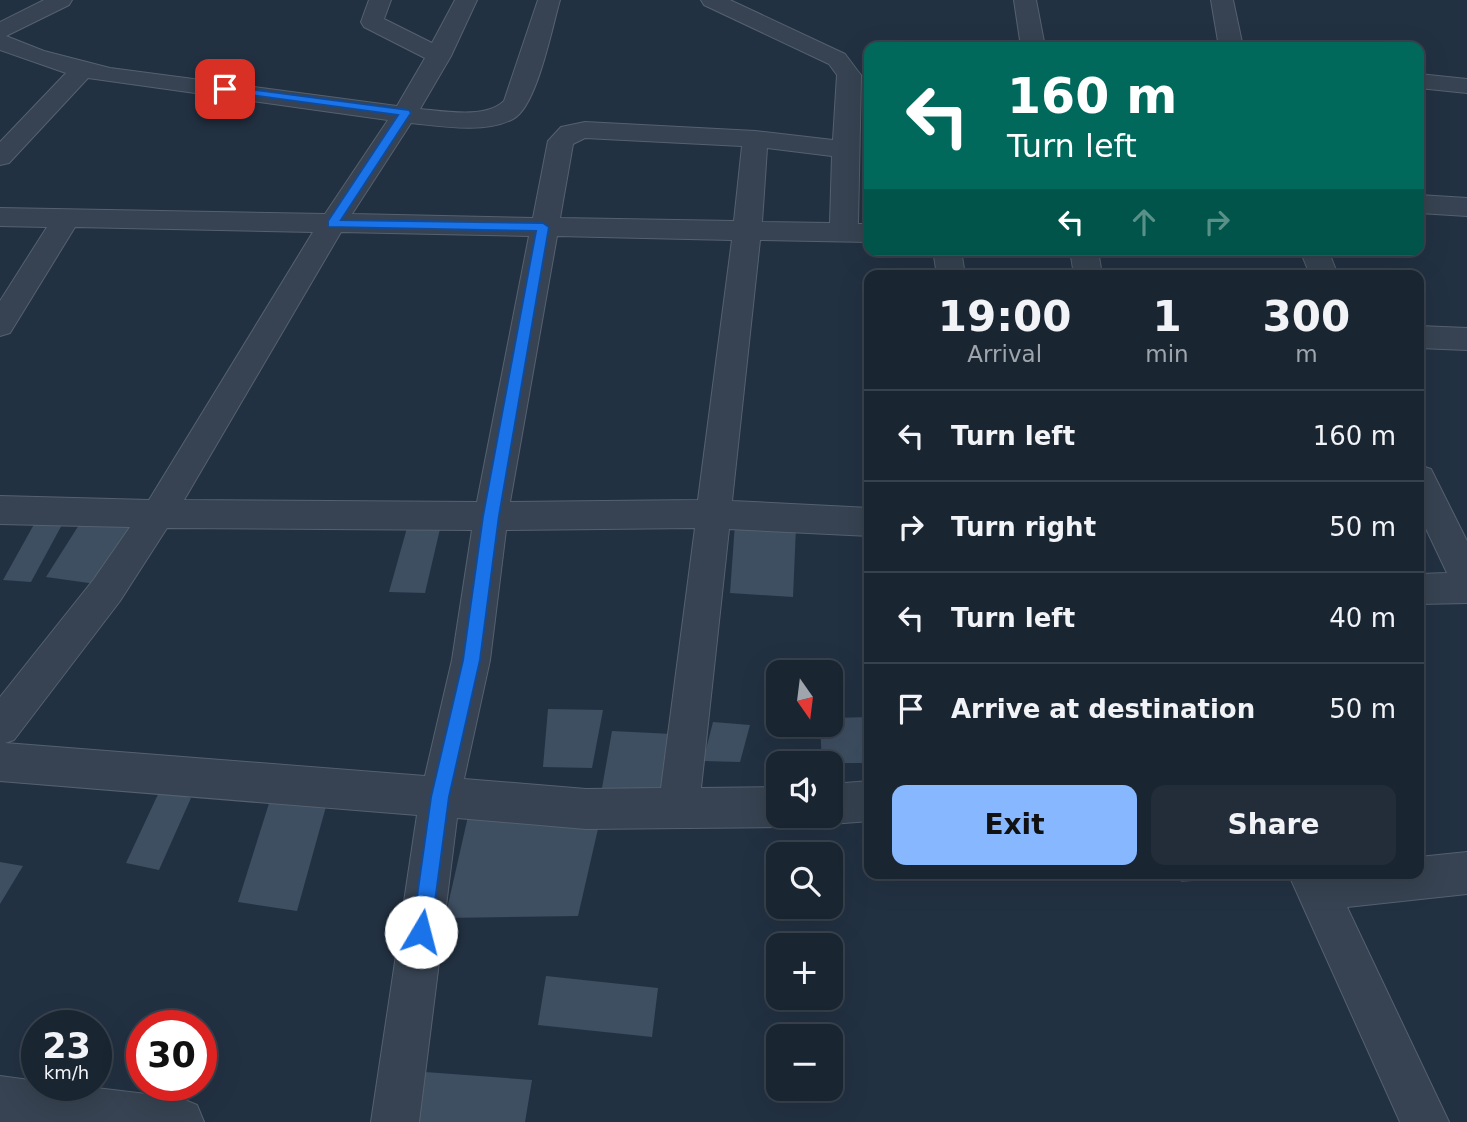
<!DOCTYPE html>
<html lang="en">
<head>
<meta charset="utf-8">
<style>
	body { margin:0; font-family:"DejaVu Sans",sans-serif; background:#232d3a; color:#f1f3f6; height:100vh; display:flex; flex-direction:column; font-size:26px; white-space:nowrap }
	* { box-sizing:border-box; margin:0 }
	p { font-size:23px; color:#9fa5ac }
	.icon { flex:none; width:38px; height:38px; fill:none; stroke:currentColor; stroke-width:2; stroke-linecap:round; stroke-linejoin:round }
	.map { position:relative; flex:1; overflow:hidden }
	.sheet { position:absolute; left:864px; top:270px; width:560px; height:609px; display:flex; flex-direction:column; background:#1a2532; border-radius:14px; box-shadow:0 7px 28px #0002,0 0 0 2px #38424d }
	.sheet>* { flex:none }
	.top-card { position:absolute; left:864px; top:42px; width:560px; height:214px; border-radius:14px; box-shadow:0 7px 28px #0002,0 0 0 2px #38424d; background:#00695c; color:#fff; overflow:hidden }
	.needle { width:46px; rotate:166deg }
	.tools { position:absolute; left:766px; top:660px; display:grid; gap:14px }
	.tools a { display:grid; place-items:center; width:77px; height:77px; border-radius:14px; background:#1a2532; box-shadow:0 7px 28px #0002,0 0 0 2px #38424d; font-size:35px }
	.speed { position:absolute; left:21px; top:1010px; display:flex; gap:14px; font-size:35px; font-weight:700; text-align:center }
	.speed>* { display:grid; place-content:center; width:91px; height:91px; border-radius:50%; background:#1a2532; box-shadow:0 7px 28px #0002,0 0 0 2px #38424d; line-height:1 }
	.speed small { font-size:18px; font-weight:400 }
	.speed .limit { border:10px solid #d22; background:#fff; color:#111 }
	.pin { position:absolute; display:grid; place-items:center; width:60px; height:60px; color:#fff; margin:-30px; border-radius:14px; box-shadow:0 4px 10px #0006 }
	.me { position:absolute; width:77px; margin:-38px; rotate:8deg; stroke-linejoin:round; filter:drop-shadow(0 0 5px #0008) }
	.turn { display:flex; align-items:center; gap:24px; height:147px; padding:0 28px; font-size:32px }
	.turn .icon { width:91px; height:91px; stroke-width:2.5 }
	.turn b { display:block; font-size:49px; line-height:60px }
	.lanes { display:flex; align-items:center; height:66px; padding:0 28px; background:#0003; justify-content:center; gap:35px; direction:ltr }
	.lanes .off { opacity:.35 }
	.eta { display:flex; justify-content:space-evenly; align-items:center; height:119px; text-align:center }
	.eta b { font-size:42px; font-weight:800; line-height:49px }
	.button { display:flex; gap:14px; margin-top:auto; padding:14px 28px }
	.button a { flex:1; height:80px; border-radius:14px; background:#86b7ff; color:#111; font-size:28px; font-weight:800; line-height:80px; text-align:center }
	.button a+a { background:#232d3a; color:#f1f3f6 }
	ul { padding:0; list-style:none }
	li { display:flex; align-items:center; gap:21px; height:91px; padding:0 28px; border-top:2px solid #38424d }
	li div { flex:1 }
	li b { display:block; font-size:26px }
	li em { font-style:normal }
	.map>svg:first-child { display:block }
</style>
</head>
<body>
<div class="map">
<svg width="1467" height="1122" viewBox="0 0 1467 1122">
	<rect width="100%" height="100%" fill="#223142"/>
	<path fill="#3e4f62" d="M84,517L138,524L103,585L46,577Z
		M37,519L64,521L31,582L3,580Z
		M735,523L796,527L793,597L730,593Z
		M407,528L440,529L425,593L389,592Z
		M865,534H870V572H868Z
		M548,709L603,710L592,768L543,767Z
		M870,717V763H822L820,724H831V718Z
		M713,722L750,725L740,762L703,761Z
		M612,731L672,734L665,790L602,788Z
		M160,790L191,798L159,870L126,863Z
		M271,797L327,803L297,911L238,902Z
		M469,812L600,820L578,916L445,918Z
		M0,862L23,866L0,904Z
		M1178,873H1266V875L1181,882Z
		M546,976L658,988L652,1037L538,1025Z
		M425,1072L532,1080L525,1122H414Z"/>
	<g fill="none" stroke-linecap="round" stroke-linejoin="round">
		<defs>
			<path id="street" d="M44,0H72L69,5L6,36L44,51L110,68L397,106L425,58L364,27L361,22L369,0H391L384,19L432,43L455,0H477L451,56L420,109C443,111 486,119 504,101L538,0H560C552,27 537,107 513,119C485,134 440,126 411,123L352,214L533,218L548,141L561,127L585,122L755,131L833,140L837,75L829,64L704,5L701,0H730L845,54L857,70L861,75L858,224H870V242L760,240L732,501L870,508V536L729,529L701,788L779,787V816H796L793,821L779,827L586,829L457,818L419,1122H371L417,815L0,781V697L94,579L130,527L0,524V496L149,500L313,232L75,227L10,333L0,336V301L47,227L0,226V208L325,214L388,120L88,78L9,163L0,165V142L66,73L0,50V22ZM585,138L742,146L734,221L560,218L573,144ZM767,148L832,156L830,223L762,222ZM341,232L529,236L477,502L184,500ZM557,236L732,240L698,500L510,502ZM167,528L472,530L452,660L425,776L5,743L14,740L120,601ZM695,528L661,788L586,789L464,779L490,660L506,530Z
				M1014,0H1036L1045,47H1021Z
				M1211,0H1233L1243,47H1219Z
				M1419,74L1467,79V93L1419,88Z
				M1419,195L1467,198V216L1419,213Z
				M933,250H961L965,275H937Z
				M1070,250H1098L1102,275H1074Z
				M1300,250H1328L1338,275H1310Z
				M1419,326L1467,328V350L1419,348Z
				M1419,465L1431,469L1467,541V603L1419,604V574L1447,573L1419,514Z
				M870,781V821L831,824L817,818L816,816H831V784Z
				M1467,852V894L1347,907L1449,1122H1400L1288,873H1419V857Z
				M0,1076L37,1081V1085H71L180,1098L197,1105L204,1122H0Z"/>
		</defs>
		<use href="#street" stroke="#55616f" stroke-width="2"/>
		<use href="#street" fill="#374352" fill-rule="evenodd"/>
	</g>
	<path fill="#1a73e8" stroke="#114b97" stroke-width="2" d="M225,86L409,110L411,113L341,220L543,223L549,227L499,516L480,660L449,797L431,932L428,939L421,942L414,939L412,932L431,797L463,660L483,516L536,231L328,227V221L398,115L221,91V87Z"/>
</svg>
<div class="tools">
<a><svg class="needle" viewBox="-14 -14 28 28"><path d="M0-13l5 13h-10z" fill="#e53935"/><path d="M0 13l5-13h-10z" fill="#9fa5ac"/></svg></a>
<a><svg class="icon" aria-label="sound" viewBox="0 0 24 24"><path d="M4 9h4l5-4v14l-5-4H4zM17 9q2 3 0 6"/></svg></a>
<a><svg class="icon" aria-label="search" viewBox="0 0 24 24"><circle cx="10" cy="10" r="6"/><path d="M15 15l6 6"/></svg></a>
<a>+</a>
<a>−</a>
</div>
<div class="speed"><div>23<small>km/h</small></div><div class="limit">30</div></div>
<div class="pin" style="left:225px;top:89px;background:#d93025"><svg class="icon" aria-label="arrive" viewBox="0 0 24 24"><path d="M6 21V4h12l-3 4 3 4H6"/></svg></div>
<svg class="me" style="left:421px;top:932px" viewBox="-20 -20 40 40"><circle r="19" fill="#fff"/><path d="M0-13L10 11 0 6-10 11z" fill="#1a73e8"/></svg>
<div class="top-card">
<div class="turn"><svg class="icon" aria-label="left" viewBox="0 0 24 24"><path d="M17 20v-9H6M10 6l-5 5 5 5"/></svg><div><b>160 m</b>Turn left</div></div>
<div class="lanes"><svg class="icon" aria-label="left" viewBox="0 0 24 24"><path d="M17 20v-9H6M10 6l-5 5 5 5"/></svg><svg class="icon off" aria-label="ahead" viewBox="0 0 24 24"><path d="M12 20V5M6 11l6-6 6 6"/></svg><svg class="icon off" aria-label="right" viewBox="0 0 24 24"><path d="M7 20v-9h11M14 6l5 5-5 5"/></svg></div>
</div>
<section class="sheet">
<div class="eta">
<div><b>19:00</b><p>Arrival</p></div>
<div><b>1</b><p>min</p></div>
<div><b>300</b><p>m</p></div>
</div>
<ul>
<li><svg class="icon" aria-label="left" viewBox="0 0 24 24"><path d="M17 20v-9H6M10 6l-5 5 5 5"/></svg><div><b>Turn left</b></div><em>160 m</em></li>
<li><svg class="icon" aria-label="right" viewBox="0 0 24 24"><path d="M7 20v-9h11M14 6l5 5-5 5"/></svg><div><b>Turn right</b></div><em>50 m</em></li>
<li><svg class="icon" aria-label="left" viewBox="0 0 24 24"><path d="M17 20v-9H6M10 6l-5 5 5 5"/></svg><div><b>Turn left</b></div><em>40 m</em></li>
<li><svg class="icon" aria-label="arrive" viewBox="0 0 24 24"><path d="M6 21V4h12l-3 4 3 4H6"/></svg><div><b>Arrive at destination</b></div><em>50 m</em></li>
</ul>
<div class="button"><a>Exit</a><a>Share</a></div>
</section>
</div>
</body>
</html>
